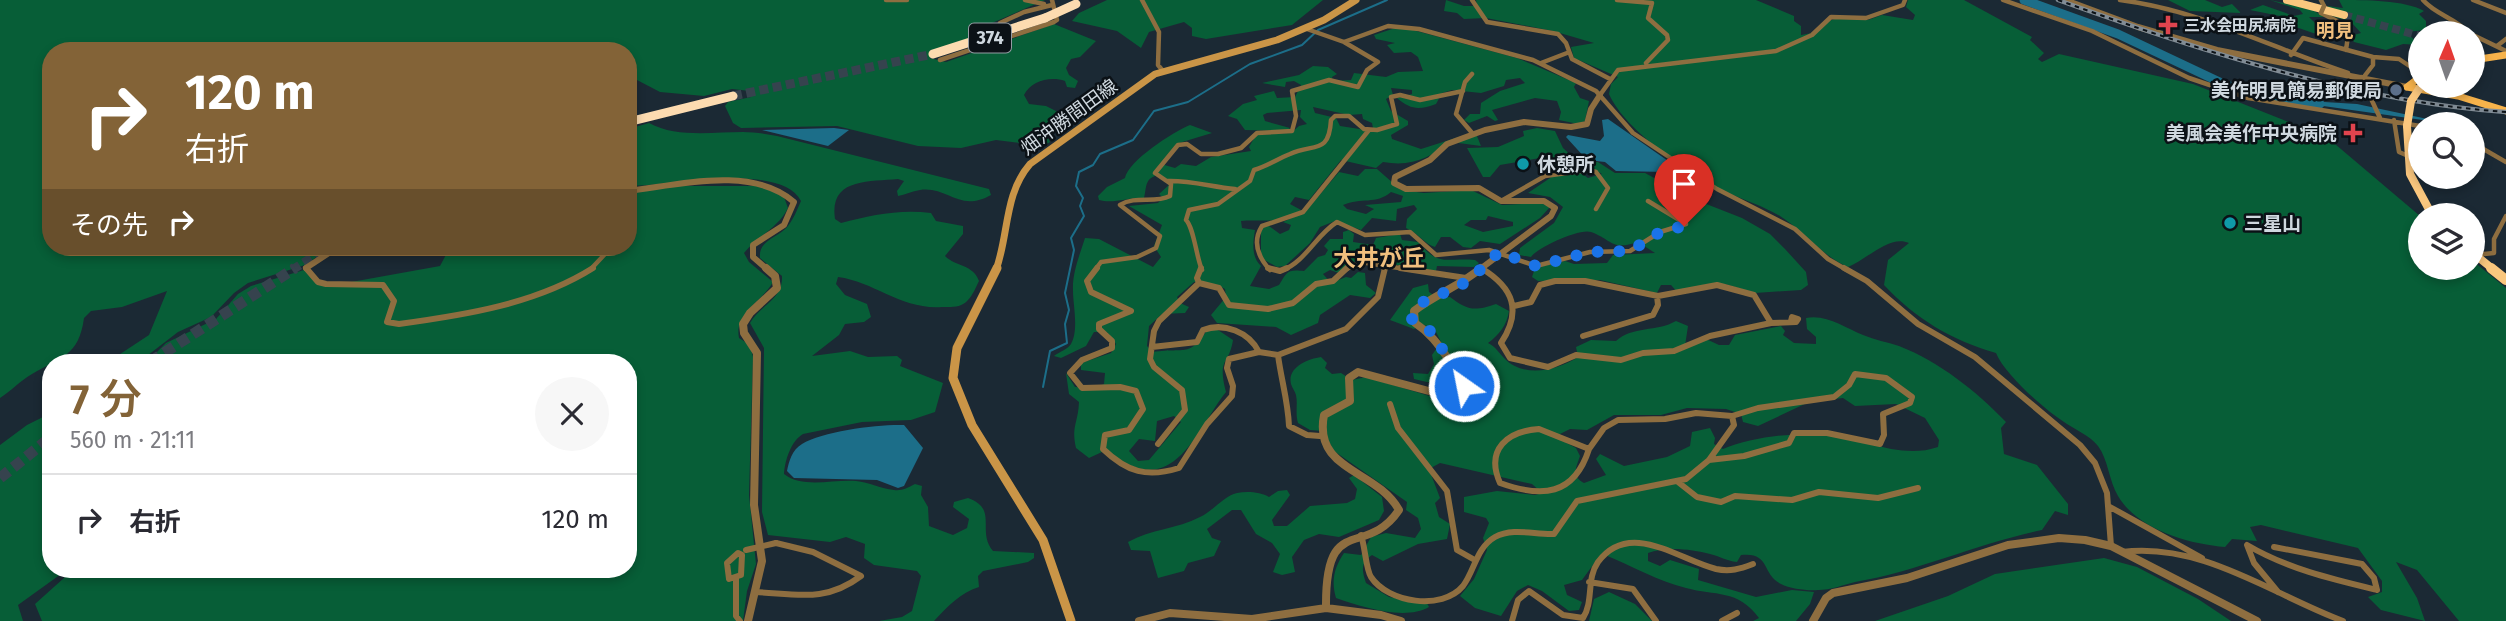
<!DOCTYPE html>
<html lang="ja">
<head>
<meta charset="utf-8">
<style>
	body { margin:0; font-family:"Fira Sans","Noto Sans JP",sans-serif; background:#f7f7f7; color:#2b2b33; height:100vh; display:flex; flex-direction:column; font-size:26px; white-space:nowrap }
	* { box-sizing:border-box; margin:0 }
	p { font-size:23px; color:#7c7c81 }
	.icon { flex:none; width:38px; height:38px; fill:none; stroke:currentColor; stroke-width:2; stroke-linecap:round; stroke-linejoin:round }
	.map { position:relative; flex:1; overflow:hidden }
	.details { position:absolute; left:42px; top:354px; width:595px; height:224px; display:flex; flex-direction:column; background:#fff; border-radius:28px; box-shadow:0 4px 10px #0003 }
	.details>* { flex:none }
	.guide { position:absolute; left:42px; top:42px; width:595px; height:214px; border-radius:28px; box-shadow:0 4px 10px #0003; background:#836337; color:#fff; overflow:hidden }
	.needle { width:46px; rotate:2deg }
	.controls { position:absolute; left:2408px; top:21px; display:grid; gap:14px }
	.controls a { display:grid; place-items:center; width:77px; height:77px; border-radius:50%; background:#fff; box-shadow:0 4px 10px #0003; font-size:35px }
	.pin { position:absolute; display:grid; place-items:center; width:60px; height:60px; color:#fff; margin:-72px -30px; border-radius:50% 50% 50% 0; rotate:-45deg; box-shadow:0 0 7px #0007 }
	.pin .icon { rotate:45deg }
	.me { position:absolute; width:77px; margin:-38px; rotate:327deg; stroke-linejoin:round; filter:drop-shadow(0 0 5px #0008) }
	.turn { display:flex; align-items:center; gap:24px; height:147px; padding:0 28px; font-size:32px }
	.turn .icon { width:91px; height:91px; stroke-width:2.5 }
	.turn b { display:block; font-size:49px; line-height:60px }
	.then { display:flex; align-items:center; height:66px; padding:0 28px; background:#0003; gap:14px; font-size:26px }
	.round { display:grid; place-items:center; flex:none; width:74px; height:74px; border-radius:37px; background:#f7f7f7 }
	.head { display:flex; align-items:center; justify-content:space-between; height:119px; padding:0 28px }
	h1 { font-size:42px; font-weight:600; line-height:52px; color:#836337 }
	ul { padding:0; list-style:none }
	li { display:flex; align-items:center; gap:21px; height:91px; padding:0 28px; border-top:2px solid #e1e1e2 }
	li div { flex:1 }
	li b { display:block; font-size:26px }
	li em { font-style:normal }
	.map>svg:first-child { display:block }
</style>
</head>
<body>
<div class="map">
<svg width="2506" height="621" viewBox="0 0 2506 621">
	<rect width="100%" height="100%" fill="#1b2934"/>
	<path fill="#075e37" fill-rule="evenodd" d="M0,0H1045L992,23L989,27L994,31L930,51V58L946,62L1054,24L1096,41L1080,57L1071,59L1066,68L1069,75L1078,81L1075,88L1067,87L1065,81C1050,76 1031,81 1024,95L1029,104L1046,106L1058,112L1059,119L1050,125L1047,136L1050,142L1043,146L996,140L961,148L918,146L837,126L741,128L733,123L725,106L728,102L751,97L750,91L732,89L704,96L660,92L637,80L628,87V51H51V247H331L305,265L248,283L234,293L211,317L178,332L139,362H108L149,335L167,291L122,307L91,311L84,318C79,356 61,357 32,374C20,381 11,391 0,398Z
		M1107,0H1323L1292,25L1206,39L1192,36V28L1184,22L1149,32L1141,48L1117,31L1072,21L1079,13Z
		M1446,0L1464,6H1477L1476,0H1756L1794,16V21L1801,26V35L1812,33L1825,22L1845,16L1868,20L1882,15L1913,20L1915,15L1906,7L1908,0H1964L2032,37L2030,40L2044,53L2038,59L2042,62L2059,54L2193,84L2299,126L2335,144L2420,216V268H2473V261L2506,288V621H2459L2417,570L2396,562L2417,598L2425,621L2381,610L2368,597L2382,592V581L2358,548L2261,525L2250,527L2257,541L2232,539L2225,547C2189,544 2138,530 2118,496C2109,481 2108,459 2098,446C2090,436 2078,431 2067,424C2046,411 2005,375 1996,353C1951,340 1916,319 1884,285L1888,260L1909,243C1890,234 1866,260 1848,267C1822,256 1804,231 1780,216C1763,206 1744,200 1726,192C1690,174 1625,131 1609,94L1611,84L1618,77L1574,58L1571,47L1594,43L1553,31L1486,18L1464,19L1457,13L1444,11Z
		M2168,0H2205L2222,7L2232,4L2241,13L2190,11Z
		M2270,0L2311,9L2324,17H2309L2319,27L2339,29L2346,39L2316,34L2290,25L2280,16L2250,10L2263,5L2294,16L2303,14L2300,10Z
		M2339,0C2365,0 2405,0 2424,11L2419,14L2426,21V30L2406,32L2420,45L2403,44L2386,50L2354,42L2350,36L2361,33L2351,22L2332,16L2328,6L2343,8Z
		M1395,28L1409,29L1517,58L1576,83L1574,87L1580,98L1589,101L1585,121L1578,124L1559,120L1561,112L1557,101L1535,98L1492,110L1498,120L1495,121L1487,116L1469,123L1464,120L1470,114H1480L1481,103L1500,91L1525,83L1520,78L1506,80L1504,86L1481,93L1452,90L1442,93L1436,104C1419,110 1411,110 1397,98L1412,94V90L1391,88L1393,95L1386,99L1391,111L1408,121V125L1391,135L1392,139L1421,149L1465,135L1477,136L1481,146L1451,142C1429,158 1412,167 1383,162L1376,168L1341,160L1309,200L1295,197L1290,204L1301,210C1288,225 1259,219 1241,221L1242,228L1255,230C1253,242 1251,257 1261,266L1250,286L1269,289L1279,285C1287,272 1287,269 1304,271L1318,257L1325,255L1328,250L1324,246L1330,239H1343V232L1349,230L1354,234L1353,242L1373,245L1376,238L1400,234L1402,240L1418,242C1440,268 1446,257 1475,260L1479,263L1474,267L1437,266L1436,271L1390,264L1388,256H1377L1375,260L1349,264L1339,273L1330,270L1323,274L1331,283L1346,277L1351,278L1358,272L1365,273L1366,285L1376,293L1370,298L1350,295L1320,315L1318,323L1291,335L1276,327L1217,323L1211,315L1226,297L1225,289L1218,285L1194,282L1177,297L1180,303L1189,307L1185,313L1162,314L1149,326L1147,346L1153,352C1188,347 1188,358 1208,329L1218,330L1233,340C1229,366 1217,357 1226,392C1204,419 1183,477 1142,469C1127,466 1116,456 1102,452L1089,458L1076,448C1071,426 1078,424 1079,402L1069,394L1066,373L1075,387L1094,388L1104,384L1105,373L1081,370V363L1111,353L1116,344L1107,332H1094L1086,346L1061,358L1054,356C1059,352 1068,349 1071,344C1079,330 1073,305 1073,291C1072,273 1080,254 1085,238L1099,239L1153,267L1161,257L1154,246L1162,225L1129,206L1158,203L1163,198L1159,194L1169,185L1160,175C1144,177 1147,187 1144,198C1128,197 1114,204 1099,200L1098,196L1107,187L1125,178C1128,161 1173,132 1190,125L1212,133L1179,143L1161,164L1175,168L1181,164L1196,166L1211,157L1251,151L1249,147L1256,135L1291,133L1299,126L1307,124L1300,117L1301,110L1267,113L1263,115L1265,121L1290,128L1287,131L1245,130L1237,119L1228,116L1243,104L1257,100L1254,96L1274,91L1277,98L1295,97L1301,85L1294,81L1286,82L1285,87L1262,83L1299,75L1313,66L1328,67L1337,74L1332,77L1333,81L1351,80L1354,73L1386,77L1398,72L1423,71L1418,57L1411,52L1394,53L1387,45L1395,43L1376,39L1374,35ZM1313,107L1349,115L1362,114L1363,119L1372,123L1373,128L1379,132L1340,126L1336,118L1315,113ZM1174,416L1181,422L1149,460L1138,461L1129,451L1139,439L1155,441L1157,421Z
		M649,123C676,138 713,132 743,132C754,132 766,134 777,136L989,189L991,195C959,213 948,186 920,190C912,191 905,195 898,196L897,191L904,181L898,179C868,182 829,178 835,219L841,223C871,215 900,209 931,213L936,221L963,226V234L945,256C956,267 973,264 979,281C976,287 973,295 968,300C961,308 952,307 942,307C902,310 875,282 838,277L836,284L845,295L867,304L871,317L864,322L845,324L839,335L812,356L850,351L868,357L897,356L902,360L900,366L943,383L935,412L911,420L862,422L803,434C791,441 785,460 784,474C803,489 833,479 856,481C869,482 881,489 894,490C902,491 907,488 915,484L922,486L921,495L928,507L929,526L953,535L967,528L969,519L953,507L954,502L968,498C999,509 976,531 993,551L1034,553V558L1028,562L983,571L978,576L979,587C960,593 948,606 934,621H879L902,617L912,611L921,576L917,571L874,565L864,558L865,544L846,537L830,542L768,535L762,512L764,348L750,323C760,305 783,300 782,276L760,258C758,240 778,238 788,226C794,218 797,210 801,201C780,161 668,187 628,186V129Z
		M1537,128L1555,131L1563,148L1575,159L1555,165L1546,157L1500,165L1490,177H1483L1467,148L1498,147L1524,136L1523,131Z
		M1577,160L1598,162L1615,173H1645L1691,198L1742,218L1770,234L1785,249L1806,272L1808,285L1801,290L1755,293L1725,284H1707L1678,293L1671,285H1661L1657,293L1600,280L1538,281L1532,277L1535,268L1565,261L1574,264L1607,263L1613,255L1655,253L1638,242C1611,251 1613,240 1591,232C1579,228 1537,248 1531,257L1519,255L1520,248L1554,223L1563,207L1550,197L1528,193L1553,176L1580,172L1588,178L1602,174L1591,168L1567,171L1563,165Z
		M1365,169H1377L1401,190L1424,193L1471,190L1502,205L1541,203L1550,207L1540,218L1500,244L1480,241L1471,248L1463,247L1450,237H1441L1435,247C1426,245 1418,233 1406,228L1407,219L1417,209L1414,205L1397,209L1396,221L1372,218L1361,230L1335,221L1320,227L1310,243L1285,266L1277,267L1261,258V231L1266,224L1280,234L1289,230L1291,225L1283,222L1305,212L1339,172L1358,176ZM1391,192L1403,196L1401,202L1365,205L1374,209L1366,214L1347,209L1343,205C1361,197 1376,205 1391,192ZM1488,216L1513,222V226L1483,232L1464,225L1471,220H1486Z
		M676,186H761L784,197L788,208C778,228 758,236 744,253L749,262L773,282C762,302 734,313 739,338L750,345L753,357L749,495L756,564L747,591L743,621H42L35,604L74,569H628V362H147L166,343L216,319L238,294L251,286L304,270L329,286L440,266L450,247H628V193Z
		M1428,284L1429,292L1438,298L1450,297C1468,311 1475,311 1496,304L1509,311C1507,325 1499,335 1488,343C1497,348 1498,352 1504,358C1524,379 1558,370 1578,357L1576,347L1591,340L1616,341C1632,326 1657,332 1676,321L1688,326L1685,346L1706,339L1719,345H1729L1735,335L1781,326L1785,331L1783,335L1794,343L1816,344V337L1807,329L1806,318C1827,314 1845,328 1863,335C1875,340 1887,342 1899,346C1940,362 1976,391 2006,422L2001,428L2004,454L2037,465L2068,504V515L2055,511L2042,530C1979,543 1919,571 1855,582C1843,585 1831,590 1818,590C1809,591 1790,589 1781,584C1761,574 1771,552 1741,555L1737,562C1726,561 1720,556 1710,554C1692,549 1665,546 1648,553V561L1660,566L1670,560L1699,569L1698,580L1756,597L1792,590L1814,592L1810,604L1796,621H1753L1759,618C1738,589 1715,596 1686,588C1658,581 1632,566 1605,555L1598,558L1582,580L1564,585L1567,595L1582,602L1579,610L1569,611L1542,591L1528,585L1517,591L1501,616L1475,608L1460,596L1474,579L1487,550L1483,538L1489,523L1486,518L1464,512V497L1497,491L1535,495L1542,493L1532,484L1440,463L1429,469L1440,498L1435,503L1439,517L1450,524L1447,539L1418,544L1383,561L1372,555C1360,563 1362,571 1366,583L1389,597L1427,603L1429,607C1405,621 1362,607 1336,598C1331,581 1334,568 1344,553L1361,555L1371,537L1386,533L1415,538L1421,529L1418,518L1406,510L1407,502L1334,451L1323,431L1310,430L1298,423C1295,413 1298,404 1296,395C1295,391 1292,388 1291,384C1287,367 1308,359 1321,357L1327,363L1325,368L1332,374L1341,373L1352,380L1366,377L1433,397L1469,396L1473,388L1470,377C1455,368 1445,375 1431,383L1414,379L1413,373L1428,374L1434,364L1432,355L1441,342L1435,330L1422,324L1414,329L1390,320L1413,288ZM1843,398L1855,406L1896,404L1925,418L1939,440L1938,447C1901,460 1863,438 1826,435C1794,432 1752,437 1723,449L1714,444L1715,438L1710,428L1692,432L1690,446L1667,457L1624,466L1600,454L1596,459L1606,475L1584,483C1571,476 1576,468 1580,456L1576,448L1561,440L1560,434L1570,429L1587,430L1614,415H1661L1687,408L1726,409L1741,414L1743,422L1758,426L1809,402Z
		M51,413V569H68L18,605L23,621H0V445L27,425Z
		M1354,475L1382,497L1384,511L1379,520L1339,537L1319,534L1304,540L1292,557L1295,572L1282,575L1273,572L1280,554L1272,543L1256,534L1241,510H1232L1207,529L1212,538L1221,541L1214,556L1188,563L1184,571L1158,578L1150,551L1131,550L1128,542C1151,529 1177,529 1200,517C1213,511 1224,496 1237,493C1247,491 1261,492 1269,497L1278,491L1287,490L1290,495L1272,520L1274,526H1287L1310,506L1347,503L1355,499L1357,489L1349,478Z
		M2104,558L2137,567L2198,599L2231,621H1875L1948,596L1995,574Z
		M1609,592L1635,604L1652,621H1589L1594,599Z"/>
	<path fill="#1c6e89" d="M2308,101L2357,104L2451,124L2309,104Z
		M1608,119L1671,163L1673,167L1667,172L1616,171L1605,162L1587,160L1566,137L1568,135L1600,141L1604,136L1602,120Z
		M834,128L849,130L828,146L762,130Z
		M904,425L923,448L904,486L898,488L877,480L794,478L787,471C789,461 792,450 802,444C823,431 879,424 904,425Z"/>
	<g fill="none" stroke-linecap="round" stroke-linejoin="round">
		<path stroke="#1c6e89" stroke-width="2" d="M1043,387L1050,351L1067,343L1065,324L1069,310L1065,293L1074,250L1071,238L1084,216L1080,206L1083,198L1076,186L1079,172L1093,165L1100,154L1133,140L1154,111L1188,102L1250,64L1302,45L1318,30L1387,0"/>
		<path stroke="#1c6e89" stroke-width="9" d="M2024,0L2118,34L2226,85L2275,98L2320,104"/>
		<path stroke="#36434e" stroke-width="8" stroke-dasharray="8 4.5" stroke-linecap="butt" d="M2344,15L2420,36"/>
		<path stroke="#36434e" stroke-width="9" stroke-dasharray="9 4.5" stroke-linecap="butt" d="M733,96L933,54
			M292,270L329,247"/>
		<path stroke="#36434e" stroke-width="11" stroke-dasharray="11 6" stroke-linecap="butt" d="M150,362L295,268
			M0,478L51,437"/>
		<path stroke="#8e6e40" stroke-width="4.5" d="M886,0H907
			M1025,0L1044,4
			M1142,0L1159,32L1158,65L1163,71
			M1472,0L1487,22L1558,34L1566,43L1572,59L1610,79
			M1617,0L1652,3L1648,18L1667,35L1668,40L1646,63
			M2003,0L2092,31L2189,78L2248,98L2420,126
			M2120,0C2200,10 2272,48 2348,73
			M2321,0L2324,6
			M2423,0C2436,15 2454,17 2469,33
			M2473,0L2506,13
			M2321,13L2337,21L2348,36L2346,50
			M1000,23L1024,12L1052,5
			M2473,35L2506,51
			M1344,42L1388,26L1419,29L1533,60L1596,91L1633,133L1717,189L1795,229L1828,259L1847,270
			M2497,46L2506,39
			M2291,55L2303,38L2373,57L2399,59L2420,73
			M940,60L1054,22L1057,20L1052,0
			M1541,63L1567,53
			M1472,74L1465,82L1456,114L1473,134
			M2361,77L2380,118
			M2363,78L2373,65V57
			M1600,95L1618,70L1776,51L1812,35L1831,17L1866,18L1903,5L1905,0
			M2394,120L2399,152L2406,155
			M2473,143L2506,162
			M1167,181C1190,180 1212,187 1235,189
			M1501,201L1545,176L1589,170L1596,172L1608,188L1596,209
			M2474,255L2494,253V239L2506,216
			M1481,268L1484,270
			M590,270L605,254L597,247
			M1095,270L1101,262L1137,257L1156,248L1160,236L1120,205C1136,195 1154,204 1170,196L1171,184L1155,173L1178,145L1187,144L1201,154H1218L1241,148L1257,133L1292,131L1296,116L1292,91L1329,80L1358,87L1367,70L1378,62L1344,42L1304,28
			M1202,270C1196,256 1194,228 1186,220L1189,210L1218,204L1250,181L1254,170C1268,166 1277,159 1290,154C1314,143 1329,155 1331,120L1335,116H1349L1364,129L1377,130L1397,124L1391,97L1400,95L1420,100L1463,91
			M1270,270C1258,257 1252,242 1262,226L1303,212L1369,130
			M1283,270C1306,261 1316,235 1337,222L1365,235L1410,232L1436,255L1489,250L1536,266L1590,252L1630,251L1660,232L1686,224L1648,201
			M1345,270L1360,262L1412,270
			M1384,270L1385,266"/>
		<path stroke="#8e6e40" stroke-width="6" d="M306,268L318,282L326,284L383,285L394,301L387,322L399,324C465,315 536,304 593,268
			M1097,268L1087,281L1091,292L1131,311L1099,324V329L1112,341V348L1082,360L1070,373L1082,388L1120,387L1136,391L1143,409L1129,430L1105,435L1103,449C1127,472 1147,478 1179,468L1207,424L1232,396L1233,386L1227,368L1229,359L1259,352L1278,355L1346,329L1378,297L1385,268
			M1268,268L1280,271L1287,268
			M1400,268L1466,278
			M1481,268C1514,288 1522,311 1501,343L1510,358L1548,367L1576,355L1621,360L1643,353L1674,351L1710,336L1771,323L1796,322L1798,319L1792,317L1791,321
			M1844,268L1867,281L1918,324L1975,357L2080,445L2095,463L2107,493L2111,546
			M1199,283L1219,288L1229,305L1268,309L1293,303L1316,284L1333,281L1347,268
			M1514,306L1531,302L1540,285L1555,281H1585L1658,296L1717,285L1754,295L1771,323
			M1583,336L1653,315L1658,305L1657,296
			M1152,347L1197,342L1203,330C1224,322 1249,332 1259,352
			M1278,355C1281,379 1288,401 1289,426L1307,435L1320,436
			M1390,404L1398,428L1447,491L1457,550L1473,559
			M1539,429L1589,449C1574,496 1542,498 1500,483C1485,449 1508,431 1539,429Z
			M1158,444L1185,410L1182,390L1154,367L1150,359L1154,331L1159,321L1199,283L1197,278L1201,268
			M1589,449L1604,428L1618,420L1665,419L1696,413L1732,416L1758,408L1834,397L1849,385L1855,374L1886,378L1912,397L1910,403L1883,414L1884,435L1880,444L1827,433H1794L1789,443L1744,456L1709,460
			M1678,482L1697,497L1721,502L1735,496L1792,500L1819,492L1878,498L1918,488
			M2110,507L2202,558
			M1361,535C1365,546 1366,570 1371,577C1388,603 1442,611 1463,586C1475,570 1476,548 1495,537C1513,527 1535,535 1554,534L1577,501L1686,479L1709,460L1734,425L1732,416
			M2274,547L2362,564L2374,578L2377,590C2331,579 2288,569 2247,545L2254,563L2278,592
			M2122,552C2202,542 2271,594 2343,621
			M738,553L742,555L741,575L729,579L727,563Z
			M736,578V616L740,621
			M1589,582L1633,589L1656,621
			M755,592C797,594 825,603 861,576L813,552L776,543
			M1512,621L1518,600L1529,591L1563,615L1583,618C1594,601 1586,579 1598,562C1630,519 1679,560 1716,569C1730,572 1740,569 1753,564
			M1722,621L1737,613"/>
		<path stroke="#8e6e40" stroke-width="6" d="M2065,0L2138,27L2217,50L2407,87
			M628,191C678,185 752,165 794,202L784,225L753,245V257L768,270
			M306,268L338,247
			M1479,270L1551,216L1555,208L1544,201H1501L1479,188L1406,189L1394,183L1395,177L1430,160L1447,144L1485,130L1524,122L1571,127L1587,124L1591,109L1600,95"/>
		<path stroke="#8e6e40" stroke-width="8" d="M1326,608C1325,510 1365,560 1399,510C1376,469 1313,471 1324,415L1350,401L1349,378L1358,372L1440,394L1462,390V377C1444,356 1438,338 1415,323L1414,311C1436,294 1460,286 1481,268
			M748,621L762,561L754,505L757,353L744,333L743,324L750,313L777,288L775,276L766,268
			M1139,621L1170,613L1252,619L1326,608L1381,615L1401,621
			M1813,621L1826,598L1833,593L1907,578L2008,545L2059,538L2085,540L2111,546L2257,621"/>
		<path stroke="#ca9547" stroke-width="7" d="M996,270C1009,234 1004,194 1030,164L1155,74L1277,40L1324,20L1356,0"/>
		<path stroke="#ca9547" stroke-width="9" d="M997,268L957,348L953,378L972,425L1043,540L1071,621"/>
		<path stroke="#f7b34b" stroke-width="7" d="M2473,60L2506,55
			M2407,87L2458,96L2506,111
			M2407,87L2420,77"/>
		<path stroke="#fac77e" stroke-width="8" d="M2287,0L2344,15
			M2473,58L2479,61
			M2407,126L2410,174L2432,215
			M2473,253L2494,270"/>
		<path stroke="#fac77e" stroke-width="10" d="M2491,268L2506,280"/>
		<path stroke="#fcdbb0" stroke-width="9" d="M933,54L1045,18
			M628,122L733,96"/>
		<defs>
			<path id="rail" d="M2058,0C2197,50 2358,102 2506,112"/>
		</defs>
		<use href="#rail" stroke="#818c95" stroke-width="4.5"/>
		<use href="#rail" stroke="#0b1116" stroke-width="2" stroke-dasharray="4.5" stroke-linecap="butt"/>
		<path stroke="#8e6e40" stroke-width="4.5" d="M2321,13L2324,6"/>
		<path stroke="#8e6e40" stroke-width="6" d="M746,550L776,543"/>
		<path stroke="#fac77e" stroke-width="8" d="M2407,126L2411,101L2421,86"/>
		<path stroke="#fcdbb0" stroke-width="9" d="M1045,18L1076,4"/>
	</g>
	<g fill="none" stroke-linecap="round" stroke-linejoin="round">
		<path stroke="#1a73e8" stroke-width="12" stroke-dasharray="0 21.6" d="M1464,386C1464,383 1434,336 1431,332C1425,327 1418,326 1412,319C1415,296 1445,296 1461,285C1475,276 1487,263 1499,252L1536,266L1590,252L1630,251L1660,232L1684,226"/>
	</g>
	<g fill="#e0444e" stroke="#0b1116" stroke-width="2.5">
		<path d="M2164.5 14.5h7v7h7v7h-7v7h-7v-7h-7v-7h7z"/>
		<path d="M2349.5 122.5h7v7h7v7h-7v7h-7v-7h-7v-7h7z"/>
	</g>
	<circle fill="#5c6f8a" stroke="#0b1116" stroke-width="2.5" cx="2396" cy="90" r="7"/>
	<g fill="#0f9aa8" stroke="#0b1116" stroke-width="2.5">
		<circle cx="1523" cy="164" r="7"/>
		<circle cx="2230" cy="223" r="7"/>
	</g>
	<g text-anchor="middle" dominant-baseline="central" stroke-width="5" stroke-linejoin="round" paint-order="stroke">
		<g font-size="16" font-weight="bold" fill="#cfd8df" stroke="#0b1116" text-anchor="start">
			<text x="2184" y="25">三水会田尻病院</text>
		</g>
		<rect fill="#0b1116" stroke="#949ca3" stroke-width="2" x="969" y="23.5" width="42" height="29" rx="5"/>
		<g font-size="18" font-weight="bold" fill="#cfd8df">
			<text x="990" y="38">374</text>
		</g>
		<g font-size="19" font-weight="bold" fill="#f0bf7e" stroke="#0b1116">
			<text x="2335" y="30">明見</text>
		</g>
		<g font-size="19" font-weight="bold" fill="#cfd8df" stroke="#0b1116" text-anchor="end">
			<text x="2382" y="90">美作明見簡易郵便局</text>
			<text x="2337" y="133">美風会美作中央病院</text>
			<text x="1537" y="164" text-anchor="start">休憩所</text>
			<text x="2244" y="223" text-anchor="start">三星山</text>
		</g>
		<g font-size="19" fill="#cfd8df" stroke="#0b1116">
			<text transform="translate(1069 117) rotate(-36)">畑沖勝間田線</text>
		</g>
		<g font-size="23" font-weight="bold" fill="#f0bf7e" stroke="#0b1116">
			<text x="1379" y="258">大井が丘</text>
		</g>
	</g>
</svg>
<div class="controls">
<a><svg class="needle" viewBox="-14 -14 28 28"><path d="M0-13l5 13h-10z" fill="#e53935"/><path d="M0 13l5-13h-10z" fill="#7c7c81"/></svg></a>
<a><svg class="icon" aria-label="search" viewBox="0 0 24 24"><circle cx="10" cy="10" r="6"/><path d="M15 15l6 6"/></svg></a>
<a><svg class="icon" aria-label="layers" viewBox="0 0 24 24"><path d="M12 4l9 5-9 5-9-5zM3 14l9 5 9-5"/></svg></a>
</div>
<div class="pin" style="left:1684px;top:226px;background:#d93025"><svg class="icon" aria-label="arrive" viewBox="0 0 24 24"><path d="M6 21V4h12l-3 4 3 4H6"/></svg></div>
<svg class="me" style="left:1464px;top:386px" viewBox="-20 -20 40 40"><circle r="17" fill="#1a73e8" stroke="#fff" stroke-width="3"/><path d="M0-11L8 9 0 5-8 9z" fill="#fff"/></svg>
<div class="guide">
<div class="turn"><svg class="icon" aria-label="right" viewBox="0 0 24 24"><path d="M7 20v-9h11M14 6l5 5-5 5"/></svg><div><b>120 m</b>右折</div></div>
<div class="then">その先<svg class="icon" aria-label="right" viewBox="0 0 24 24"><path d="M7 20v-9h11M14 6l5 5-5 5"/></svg></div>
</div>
<section class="details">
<div class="head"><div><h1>7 分</h1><p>560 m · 21:11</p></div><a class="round"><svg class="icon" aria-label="close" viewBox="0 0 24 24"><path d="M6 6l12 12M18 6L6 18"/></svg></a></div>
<ul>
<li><svg class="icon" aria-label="right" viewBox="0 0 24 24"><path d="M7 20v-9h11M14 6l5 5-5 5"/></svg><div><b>右折</b></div><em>120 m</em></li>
</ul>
</section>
</div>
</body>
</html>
